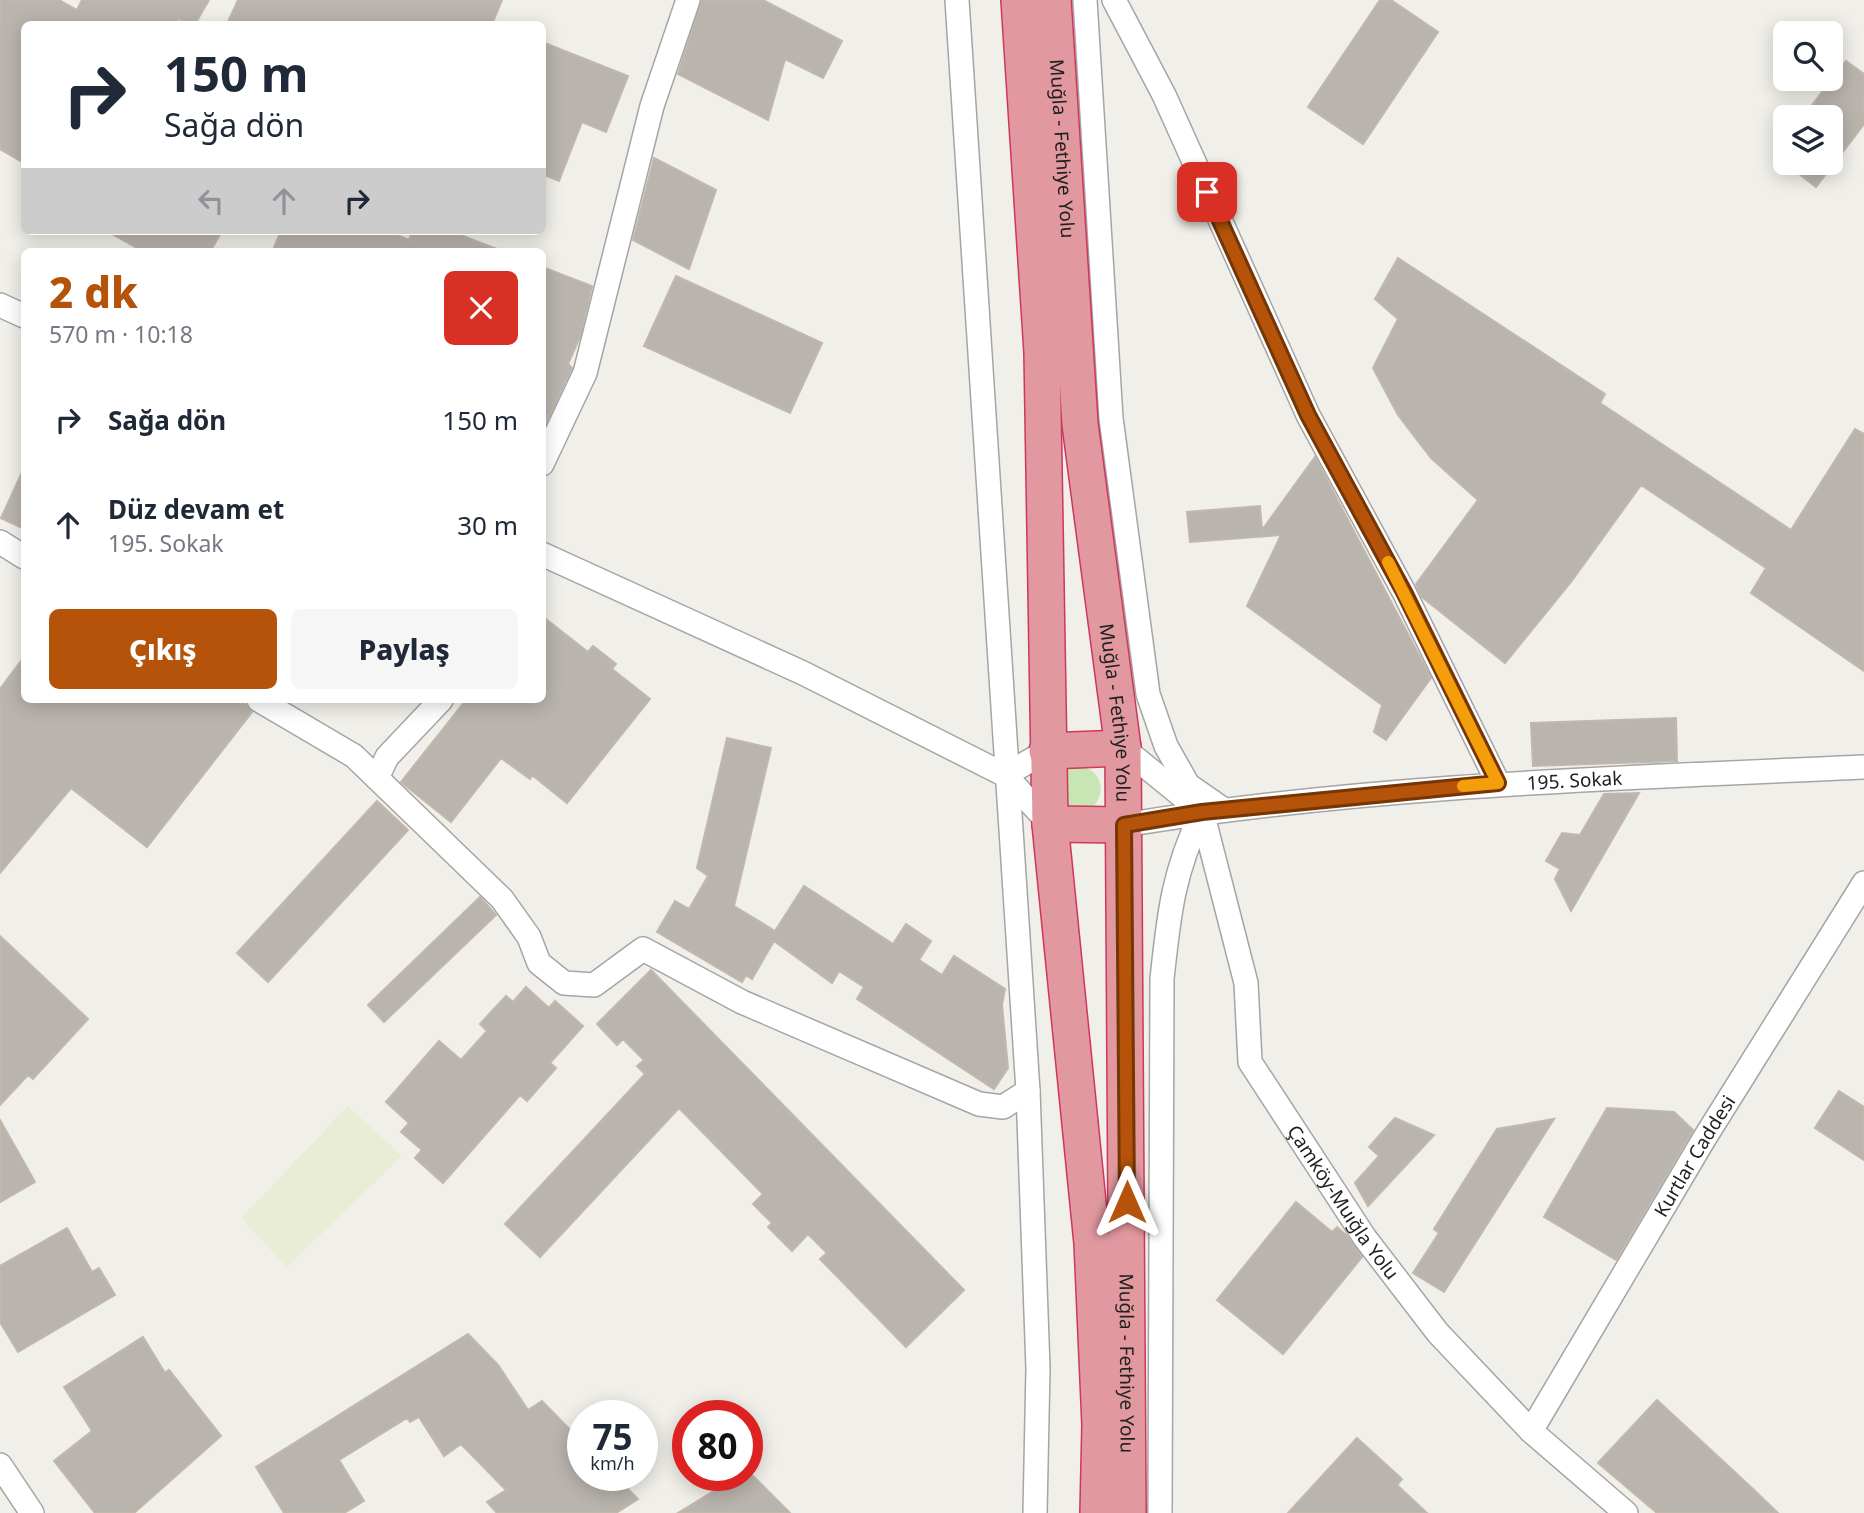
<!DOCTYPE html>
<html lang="tr">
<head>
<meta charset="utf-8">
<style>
	body { margin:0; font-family:"Noto Sans",sans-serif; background:#f6f6f7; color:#1f2937; height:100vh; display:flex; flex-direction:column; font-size:26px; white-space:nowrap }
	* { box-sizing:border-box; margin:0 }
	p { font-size:23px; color:#747a83 }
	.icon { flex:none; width:38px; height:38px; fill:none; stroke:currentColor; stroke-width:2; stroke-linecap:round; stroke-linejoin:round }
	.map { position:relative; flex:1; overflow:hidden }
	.sheet { position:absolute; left:21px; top:248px; width:525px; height:455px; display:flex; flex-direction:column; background:#fff; border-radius:10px; box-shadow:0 4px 18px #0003 }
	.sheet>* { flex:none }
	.guide { position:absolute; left:21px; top:21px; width:525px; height:214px; border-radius:10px; box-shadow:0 4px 18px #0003; background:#fff; color:#1f2937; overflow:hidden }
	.fabs { position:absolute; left:1773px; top:21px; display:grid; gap:14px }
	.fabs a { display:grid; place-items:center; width:70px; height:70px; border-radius:10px; background:#fff; box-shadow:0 4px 18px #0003; font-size:35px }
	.speed { position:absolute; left:567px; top:1400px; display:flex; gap:14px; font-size:35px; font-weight:700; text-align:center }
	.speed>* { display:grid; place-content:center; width:91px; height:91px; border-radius:50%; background:#fff; box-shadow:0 4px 18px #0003; line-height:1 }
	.speed small { font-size:18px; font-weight:400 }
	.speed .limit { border:10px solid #d22; background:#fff; color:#111 }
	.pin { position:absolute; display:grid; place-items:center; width:60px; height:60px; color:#fff; margin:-30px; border-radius:14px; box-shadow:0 4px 10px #0006 }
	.me { position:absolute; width:77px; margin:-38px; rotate:0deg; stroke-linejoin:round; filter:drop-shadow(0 0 5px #0008) }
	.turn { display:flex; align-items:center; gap:24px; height:147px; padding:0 28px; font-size:32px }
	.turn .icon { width:91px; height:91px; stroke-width:2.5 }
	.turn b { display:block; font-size:49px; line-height:60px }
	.lanes { display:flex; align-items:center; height:66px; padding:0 28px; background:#0003; justify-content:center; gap:35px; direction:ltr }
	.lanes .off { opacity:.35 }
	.round { display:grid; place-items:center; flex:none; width:74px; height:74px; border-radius:10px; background:#f6f6f7 }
	.overview { display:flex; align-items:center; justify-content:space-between; height:119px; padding:0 28px }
	h1 { font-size:42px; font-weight:800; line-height:52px; color:#b45309 }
	.button { display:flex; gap:14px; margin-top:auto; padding:14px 28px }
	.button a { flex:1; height:80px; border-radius:10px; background:#b45309; color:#fff; font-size:28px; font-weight:800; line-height:80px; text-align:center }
	.button a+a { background:#f6f6f7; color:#1f2937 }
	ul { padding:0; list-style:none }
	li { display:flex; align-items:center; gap:21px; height:105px; padding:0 28px }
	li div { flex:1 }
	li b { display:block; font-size:26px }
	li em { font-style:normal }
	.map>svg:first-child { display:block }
</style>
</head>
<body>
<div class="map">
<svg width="1864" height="1513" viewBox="0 0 1864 1513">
	<rect width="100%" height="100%" fill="#f1efe9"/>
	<path fill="#eaedd6" d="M348,1106L402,1156L287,1267L241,1218Z"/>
	<path fill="#c8e6b4" d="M1076,766C1100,767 1109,791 1092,808L1063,807L1062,772Z"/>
	<path fill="#bab4ae" stroke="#c1b7ac" stroke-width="2" d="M0,0H59L77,10L82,0H209L195,24L178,19L175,24H24V163L0,149Z
		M238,0H502L492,24H227Z
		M702,0H763L842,41L823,78L785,59L768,120L678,74Z
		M1380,0H1391L1438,32L1363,144L1308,107Z
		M542,42L628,76L606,132L582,122L559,181L542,174Z
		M1846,61L1864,74V124L1816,187L1785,163H1830V117H1803Z
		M654,158L716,190L689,269L633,240Z
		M107,231H222L210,252H144Z
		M281,231H387L409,240L412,231H450L502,251L272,252Z
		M1398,258L1605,394L1600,403L1791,530L1855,429L1864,434V671L1751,593L1766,568L1641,485L1571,582L1505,663L1422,597L1416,584L1478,500L1431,458L1398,415L1373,368L1398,319L1375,299Z
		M542,267L592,286L580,337L568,364L572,368L545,425L542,424Z
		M676,276L822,343L790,413L644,346Z
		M1315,457L1431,678L1386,740L1374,732L1382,705L1247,606L1281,535L1190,542L1187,512L1260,506L1262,530Z
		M24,468V529L1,518Z
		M542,616L588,652L593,646L616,664L612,669L650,699L567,803L532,775L530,779L501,758L451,822L401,782L466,700H542Z
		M24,657V700H241L252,712L147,847L71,788L0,873V689Z
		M1676,718L1677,761L1533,766L1531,723Z
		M727,738L771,748L734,906L775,931L804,886L893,944L906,924L931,941L919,960L942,975L954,956L1005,989L1002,1005L1008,1068L994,1089L857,999L864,987L839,971L832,983L774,941L752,979L746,975L742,982L657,932L675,901L689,909L708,876L697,868Z
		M1639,793L1571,911L1555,879L1560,869L1546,861L1562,833L1580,835L1604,794Z
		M377,801L408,830L268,982L237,953Z
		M480,897L496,915L384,1022L368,1005Z
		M0,936L88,1019L33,1079L28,1075L0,1105Z
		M651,970L964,1290L906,1347L820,1259L827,1253L808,1234L792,1251L768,1227L772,1223L753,1204L763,1194L679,1108L540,1257L505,1224L645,1074L637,1066L644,1060L623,1039L617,1045L597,1024Z
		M526,987L549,1008L555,1001L583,1026L550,1063L556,1068L527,1101L520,1095L443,1183L415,1158L422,1150L401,1132L409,1123L386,1102L439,1041L461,1060L487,1031L480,1024L506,996L513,1002Z
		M1839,1091L1864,1107V1160L1815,1128Z
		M1607,1108L1674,1112L1693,1130L1616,1260L1544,1217Z
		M1395,1118L1434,1135L1368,1206L1355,1183L1379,1156L1369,1147Z
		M1554,1119L1444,1292L1413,1273L1439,1233L1434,1229L1497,1129Z
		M0,1120L35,1182L0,1202Z
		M1296,1202L1332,1232L1337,1227L1346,1235L1362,1257L1283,1354L1217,1300Z
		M67,1228L92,1272L99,1268L115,1295L18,1352L0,1322V1266Z
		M468,1334L498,1365L528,1410L542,1401L583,1443V1475H614L638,1499L616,1513H497L487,1502L506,1490L461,1444L444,1456L419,1417L410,1422L407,1418L339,1460L364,1501L344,1513H284L256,1467Z
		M143,1337L165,1373L169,1370L221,1436L134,1513H95L54,1461L92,1431L64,1387Z
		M1657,1400L1753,1489L1778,1513H1657L1598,1463Z
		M1357,1438L1402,1479L1397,1485L1427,1513H1288Z
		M748,1471L790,1513H678L740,1475H747Z"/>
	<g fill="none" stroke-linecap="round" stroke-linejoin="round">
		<defs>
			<g id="minor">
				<path d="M957,0L1028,1091L1038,1368L1035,1513"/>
				<path d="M1085,0L1111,418L1148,694L1166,746L1188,785L1224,810"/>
				<path d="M1114,0L1164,95L1308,415L1404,592L1498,783"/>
				<path d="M0,305L24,316"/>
				<path d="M542,464L585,373L652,106L688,0"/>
				<path d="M0,542L24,557"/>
				<path d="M542,554L803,673L1005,775L1050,824"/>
				<path d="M259,700L354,756L502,899L529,937L539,963L564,983L594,985L643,949L742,1002L979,1104L1003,1107L1028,1091"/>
				<path d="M1123,748L1192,804"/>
				<path d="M1005,775L1047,751"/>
				<path d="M377,778L387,757L441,700"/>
				<path id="s1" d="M1202,812L1246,983L1250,1062L1365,1238L1438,1333L1531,1431L1626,1513"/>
				<path id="s2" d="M1124,825C1369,785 1617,778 1864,767"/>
				<path id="s3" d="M1531,1431L1704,1139L1864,883"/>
				<path d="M0,1465L32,1513"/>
				<path d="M1160,1513L1162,979C1169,913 1173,873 1202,812"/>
			</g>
			<g id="highway">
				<path d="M1019,0L1042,352L1050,824L1092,1243L1100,1425L1098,1513"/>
				<path id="s4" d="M1053,0L1080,424L1123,748L1128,1513"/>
				<path d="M1047,751L1123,748"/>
				<path d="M1050,824L1124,825"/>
			</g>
		</defs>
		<use href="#minor" stroke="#a5a5a5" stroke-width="26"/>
		<use href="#highway" stroke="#ce375e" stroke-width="38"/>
		<use href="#minor" stroke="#fff" stroke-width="23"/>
		<use href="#highway" stroke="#e1989f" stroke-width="35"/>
	</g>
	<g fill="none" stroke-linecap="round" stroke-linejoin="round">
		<defs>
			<path id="route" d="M1127,1202L1124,825L1202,812L1498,783L1404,592L1308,415L1207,192"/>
		</defs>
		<use href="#route" stroke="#753606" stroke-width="18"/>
		<use href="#route" stroke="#b45309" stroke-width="12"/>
		<path stroke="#f59e0b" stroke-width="12" d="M1388,562L1498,783L1463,786"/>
	</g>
	<g text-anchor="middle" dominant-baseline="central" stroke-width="5" stroke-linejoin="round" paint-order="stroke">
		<g font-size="19" fill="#212121" stroke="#fff">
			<text stroke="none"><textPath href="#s4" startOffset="149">Muğla - Fethiye Yolu</textPath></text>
			<text stroke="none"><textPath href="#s4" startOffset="716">Muğla - Fethiye Yolu</textPath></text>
			<text stroke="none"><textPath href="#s2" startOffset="453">195. Sokak</textPath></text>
			<text stroke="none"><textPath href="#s3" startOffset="320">Kurtlar Caddesi</textPath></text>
			<text stroke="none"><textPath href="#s1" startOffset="424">Çamköy-Muığla Yolu</textPath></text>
			<text stroke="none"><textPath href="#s4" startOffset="1367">Muğla - Fethiye Yolu</textPath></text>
		</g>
	</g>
</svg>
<div class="fabs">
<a><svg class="icon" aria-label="search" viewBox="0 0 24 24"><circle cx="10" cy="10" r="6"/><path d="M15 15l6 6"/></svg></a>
<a><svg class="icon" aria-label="layers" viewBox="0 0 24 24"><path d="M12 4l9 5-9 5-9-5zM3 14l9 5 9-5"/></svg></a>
</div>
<div class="speed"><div>75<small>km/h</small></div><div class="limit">80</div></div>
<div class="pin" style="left:1207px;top:192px;background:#d93025"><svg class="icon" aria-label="arrive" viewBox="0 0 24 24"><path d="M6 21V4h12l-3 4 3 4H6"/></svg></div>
<svg class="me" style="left:1127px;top:1202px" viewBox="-20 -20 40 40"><path d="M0-17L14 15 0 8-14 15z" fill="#b45309" stroke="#fff" stroke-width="4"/></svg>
<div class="guide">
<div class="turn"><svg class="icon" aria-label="right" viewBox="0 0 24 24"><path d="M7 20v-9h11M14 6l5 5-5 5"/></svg><div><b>150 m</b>Sağa dön</div></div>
<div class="lanes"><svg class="icon off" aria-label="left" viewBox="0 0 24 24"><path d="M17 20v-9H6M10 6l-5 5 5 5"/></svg><svg class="icon off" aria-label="ahead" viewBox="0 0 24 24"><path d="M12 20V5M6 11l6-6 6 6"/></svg><svg class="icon" aria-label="right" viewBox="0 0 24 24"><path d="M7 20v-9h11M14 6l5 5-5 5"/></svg></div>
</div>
<section class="sheet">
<div class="overview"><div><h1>2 dk</h1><p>570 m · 10:18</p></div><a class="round" style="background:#d93025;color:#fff"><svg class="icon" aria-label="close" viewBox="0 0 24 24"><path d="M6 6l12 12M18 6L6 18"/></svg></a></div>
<ul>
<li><svg class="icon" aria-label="right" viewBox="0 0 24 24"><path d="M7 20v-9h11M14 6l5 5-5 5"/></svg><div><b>Sağa dön</b></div><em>150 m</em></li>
<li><svg class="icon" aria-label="ahead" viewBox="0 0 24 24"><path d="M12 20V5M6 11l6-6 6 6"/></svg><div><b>Düz devam et</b><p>195. Sokak</p></div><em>30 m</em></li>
</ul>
<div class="button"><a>Çıkış</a><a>Paylaş</a></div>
</section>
</div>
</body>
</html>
